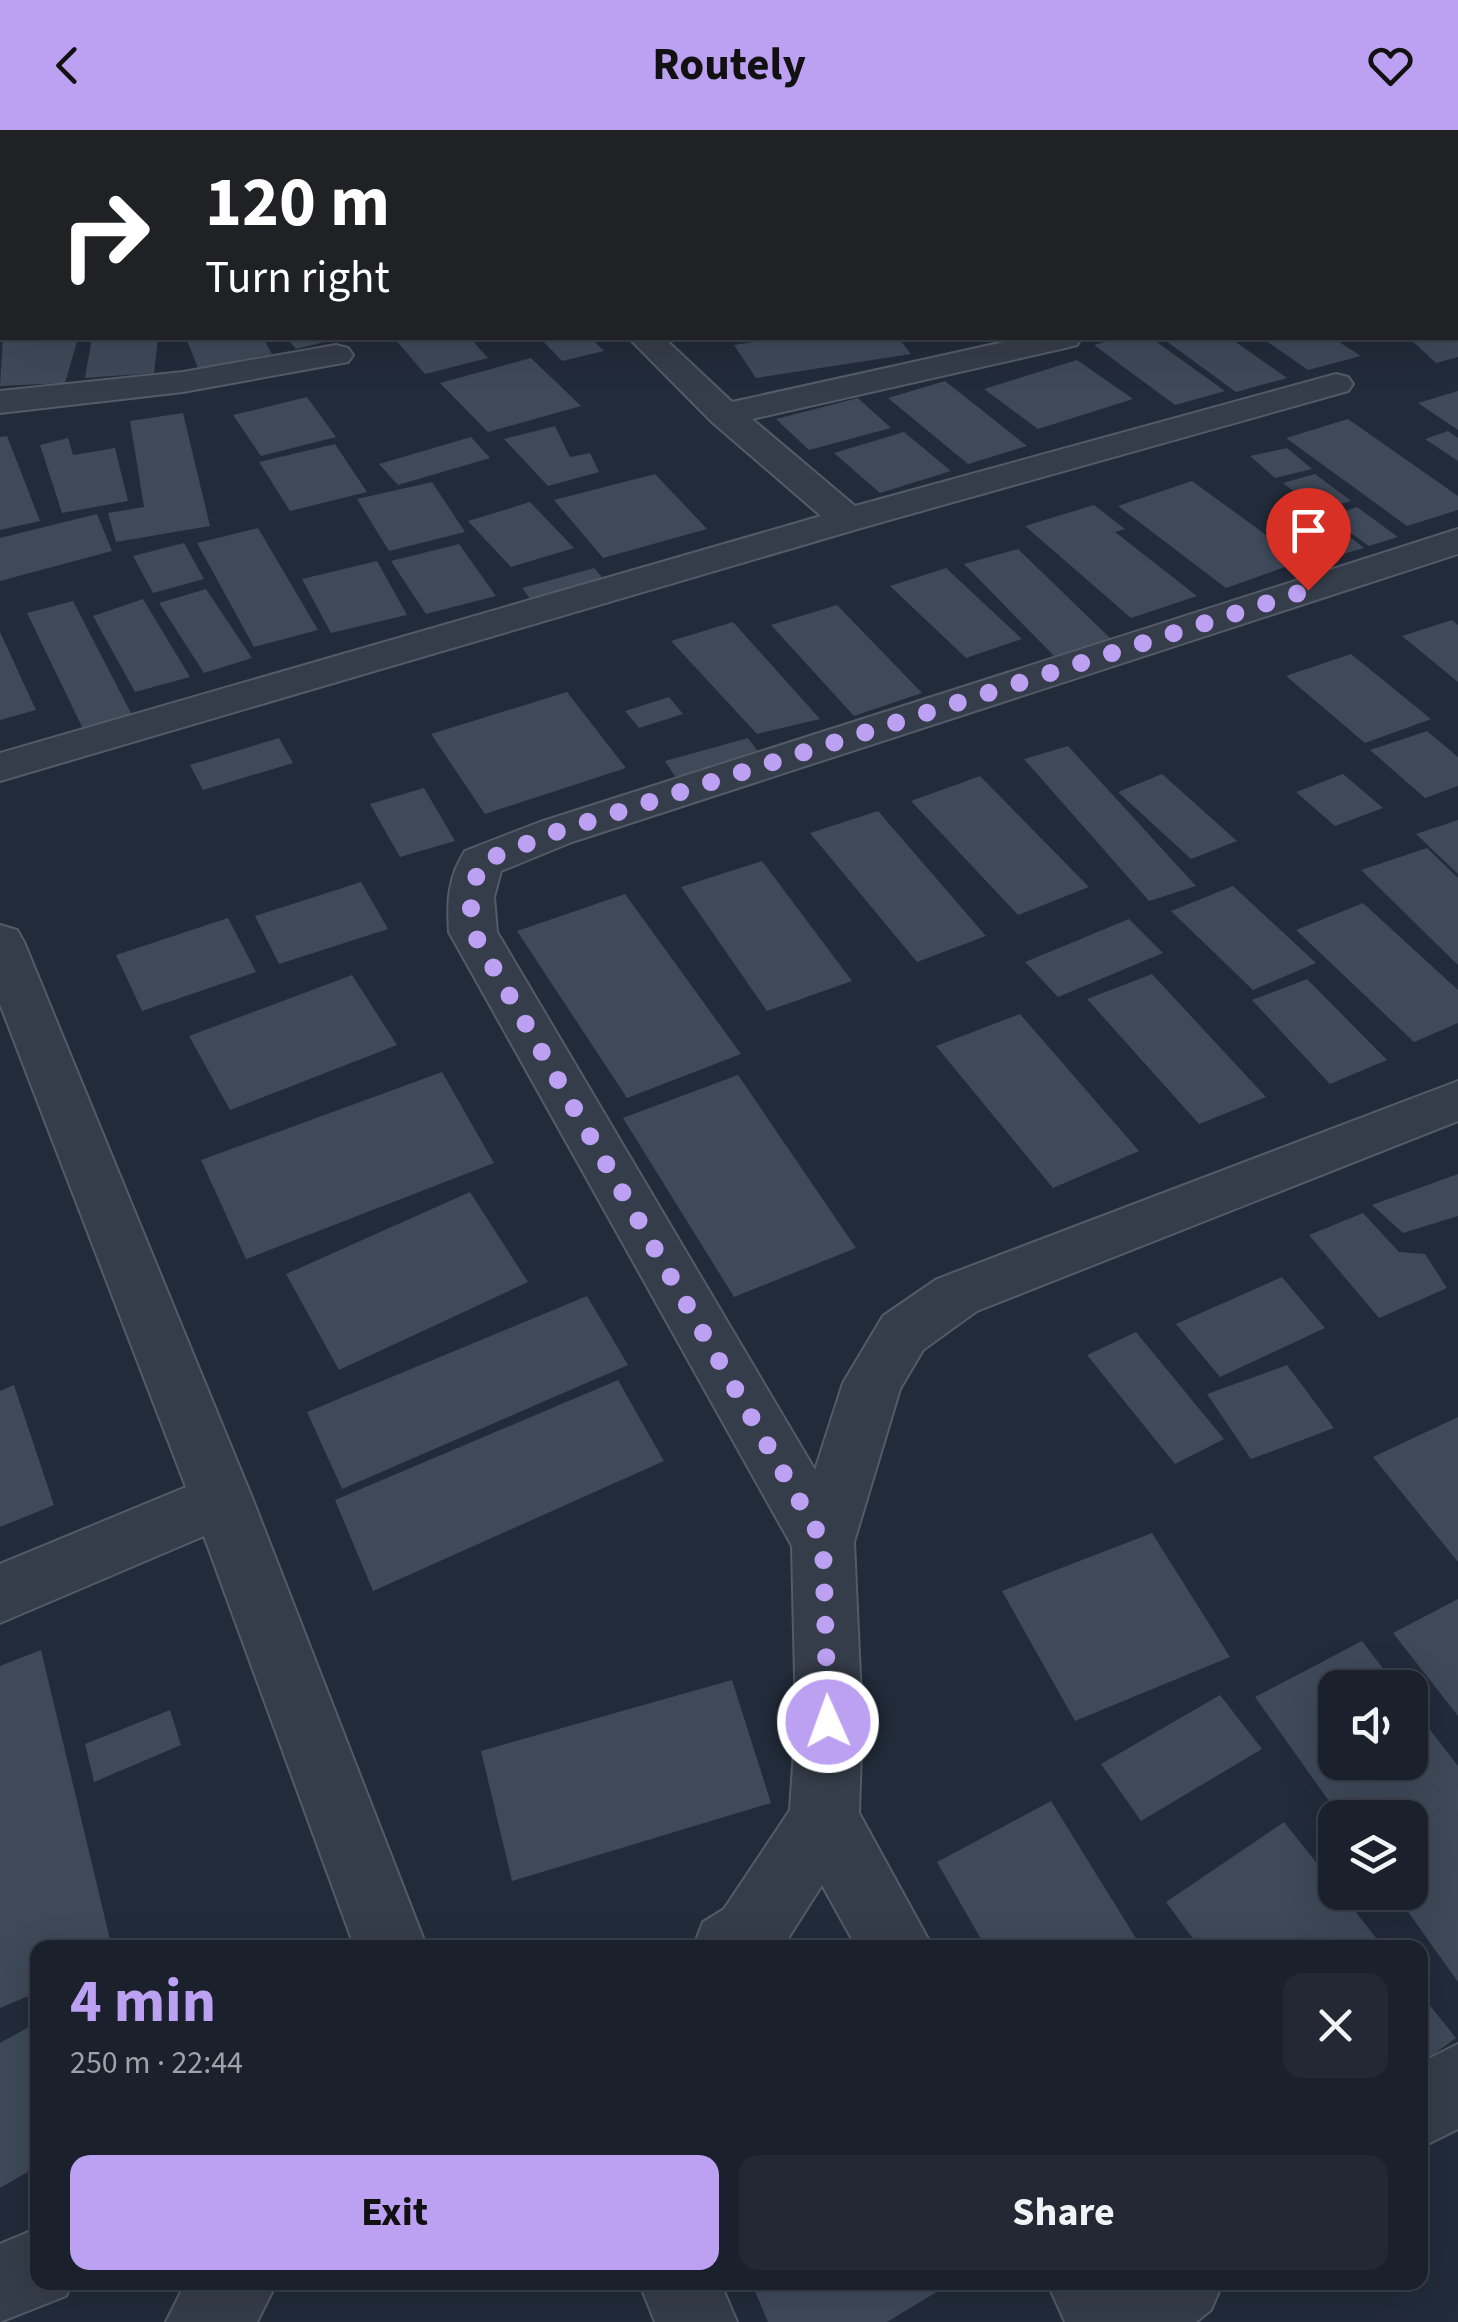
<!DOCTYPE html>
<html lang="en">
<head>
<meta charset="utf-8">
<style>
	body { margin:0; font-family:"Source Sans 3",sans-serif; background:#232834; color:#f1f3f6; height:100vh; display:flex; flex-direction:column; font-size:38px; white-space:nowrap }
	* { box-sizing:border-box; margin:0 }
	p { font-size:32px; color:#9fa3a9 }
	.icon { flex:none; width:55px; height:55px; fill:none; stroke:currentColor; stroke-width:2; stroke-linecap:round; stroke-linejoin:round }
	.map { position:relative; flex:1; overflow:hidden }
	.sheet { position:absolute; left:30px; top:1810px; width:1398px; height:350px; display:flex; flex-direction:column; background:#1a202c; border-radius:20px; box-shadow:0 10px 40px #0002,0 0 0 2px #383e48 }
	.sheet>* { flex:none }
	.hud { position:absolute; left:0px; top:0px; width:1460px; height:210px; box-shadow:0 10px 40px #0002,0 0 0 2px #383e48; background:#202124; color:#fff; overflow:hidden }
	.tools { position:absolute; left:1318px; top:1540px; display:grid; gap:20px }
	.tools a { display:grid; place-items:center; width:110px; height:110px; border-radius:20px; background:#1a202c; box-shadow:0 10px 40px #0002,0 0 0 2px #383e48; font-size:50px }
	.pin { position:absolute; display:grid; place-items:center; width:85px; height:85px; color:#fff; margin:-102px -42px; border-radius:50% 50% 50% 0; rotate:-45deg; box-shadow:0 0 10px #0007 }
	.pin .icon { rotate:45deg }
	.me { position:absolute; width:110px; margin:-55px; rotate:358deg; stroke-linejoin:round; filter:drop-shadow(0 0 8px #0008) }
	.turn { display:flex; align-items:center; gap:35px; height:210px; padding:0 40px; font-size:45px }
	.turn .icon { width:130px; height:130px; stroke-width:2.5 }
	.turn b { display:block; font-size:70px; line-height:85px }
	.round { display:grid; place-items:center; flex:none; width:105px; height:105px; border-radius:20px; background:#232834 }
	.overview { display:flex; align-items:center; justify-content:space-between; height:170px; padding:0 40px }
	h1 { font-size:60px; font-weight:700; line-height:75px; color:#bca0f2 }
	.button { display:flex; gap:20px; margin-top:auto; padding:20px 40px }
	.button a { flex:1; height:115px; border-radius:20px; background:#bca0f2; color:#111; font-size:40px; font-weight:700; line-height:115px; text-align:center }
	.button a+a { background:#232834; color:#f1f3f6 }
	header { display:flex; justify-content:space-between; align-items:center; height:130px; padding:0 40px; background:#bca0f2; color:#111; font-size:45px; font-weight:700 }
	.map>svg:first-child { display:block }
</style>
</head>
<body>
<header><svg class="icon" aria-label="back" viewBox="0 0 24 24"><path d="M15 5l-7 7 7 7"/></svg>Routely<svg class="icon" aria-label="heart" viewBox="0 0 24 24"><path d="M12 20l-8-8c-3-5 5-10 8-4 3-6 11-1 8 4z"/></svg></header>
<div class="map">
<svg width="1458" height="2192" viewBox="0 0 1458 2192">
	<rect width="100%" height="100%" fill="#222b3a"/>
	<path fill="#3e4959" d="M3,208H78L65,253L0,256Z
		M92,208H158L154,243L85,248Z
		M186,208H263L272,224L198,238Z
		M287,208H337V209L296,219Z
		M394,208H470L488,228L425,244Z
		M540,208H591L604,221L562,231Z
		M781,208H898L911,224L756,248L734,215Z
		M1121,208H1151L1225,261L1175,275L1094,215Z
		M1162,208H1230L1287,248L1236,262Z
		M1262,208H1333L1361,226L1308,240Z
		M1409,208H1458V227L1436,233Z
		M531,228L581,276L488,302L440,253Z
		M1077,230L1133,269L1038,299L984,259Z
		M945,251L1027,316L968,334L888,268Z
		M1458,261V300L1418,273Z
		M307,267L336,307L261,326L233,285Z
		M858,268L891,298L809,320L776,289Z
		M183,283L210,396L116,412L108,383L144,377L130,291Z
		M1348,289L1458,366V380L1407,396L1286,308Z
		M555,296L570,327L590,323L599,342L548,356L504,309Z
		M1448,301L1458,308V331L1425,309Z
		M904,302L951,341L880,363L834,323Z
		M7,306L40,391L0,400V307Z
		M471,307L490,328L398,355L379,334Z
		M68,308L73,325L115,318L128,371L62,383L40,315Z
		M335,314L367,362L290,381L259,332Z
		M1287,318L1312,339L1275,348L1250,326Z
		M655,344L707,399L603,428L554,370Z
		M1315,344L1351,371L1318,380L1283,353Z
		M1192,351L1302,431L1226,458L1118,376Z
		M432,352L465,402L389,421L357,369Z
		M530,372L574,418L511,437L468,391Z
		M1094,375L1125,399L1115,402L1197,466L1131,488L1025,396Z
		M1357,377L1398,407L1369,416L1328,387Z
		M97,384L112,421L0,451V408Z
		M1333,393L1364,418L1329,428L1298,403Z
		M258,398L318,500L254,517L197,413Z
		M184,413L204,449L153,463L133,426Z
		M459,414L496,466L426,484L391,431Z
		M1018,419L1111,509L1054,526L964,434Z
		M377,431L407,485L331,503L302,449Z
		M594,438L607,453L534,474L522,458Z
		M946,438L1022,509L966,528L890,456Z
		M206,459L252,528L204,543L159,473Z
		M143,469L190,547L135,562L93,486Z
		M73,471L132,585L83,599L27,483Z
		M837,475L922,563L854,586L771,495Z
		M1452,490L1458,495V552L1402,506Z
		M733,492L820,589L757,604L671,511Z
		M0,502L36,580L0,590Z
		M1351,524L1431,589L1365,613L1286,546Z
		M567,562L626,638L485,684L431,604Z
		M669,567L683,584L639,598L625,581Z
		M1427,601L1458,627V656L1425,668L1370,620Z
		M279,608L293,633L203,660L190,635Z
		M748,608L762,627L678,651L665,631Z
		M1068,616L1196,756L1149,771L1024,629Z
		M1162,644L1237,711L1191,729L1118,662Z
		M1343,644L1383,678L1335,696L1296,662Z
		M980,646L1089,757L1018,785L911,671Z
		M424,658L455,711L400,727L370,674Z
		M878,681L986,806L917,832L810,703Z
		M1458,690V744L1416,704Z
		M1427,718L1458,748V835L1361,740Z
		M762,731L852,851L767,881L681,757Z
		M361,752L388,799L279,834L255,786Z
		M1233,756L1316,833L1253,860L1171,781Z
		M625,764L741,924L627,968L517,801Z
		M1363,773L1458,860V893L1414,912L1296,800Z
		M228,788L256,842L142,881L116,825Z
		M1129,789L1163,823L1058,867L1025,832Z
		M1152,844L1266,967L1199,994L1087,869Z
		M352,845L397,915L230,980L189,906Z
		M1307,849L1387,930L1330,954L1252,870Z
		M1020,884L1139,1021L1053,1058L936,916Z
		M442,942L494,1033L246,1129L201,1030Z
		M738,945L856,1118L734,1167L623,988Z
		M1458,1044V1086L1403,1103L1372,1075Z
		M470,1062L528,1152L339,1240L286,1144Z
		M1363,1083L1399,1122L1425,1124L1447,1158L1379,1188L1309,1105Z
		M1282,1147L1325,1198L1220,1247L1176,1194Z
		M587,1166L628,1235L342,1359L307,1282Z
		M1136,1202L1224,1309L1175,1334L1087,1225Z
		M1287,1235L1334,1298L1251,1329L1207,1264Z
		M618,1250L664,1331L373,1461L335,1370Z
		M14,1255L54,1375L0,1397V1261Z
		M1458,1287V1432L1373,1327Z
		M1152,1403L1230,1527L1075,1591L1002,1461Z
		M1458,1469V1586L1393,1503Z
		M1362,1511L1398,1558H1335V1632H1410V1574L1458,1636V1852L1394,1762H1410V1688H1341L1255,1567Z
		M41,1520L112,1818H38V1862L0,1878V1536Z
		M732,1550L771,1673L512,1751L481,1621Z
		M1220,1565L1262,1619L1141,1691L1101,1634Z
		M170,1580L181,1615L94,1652L85,1614Z
		M1051,1671L1142,1818H986L937,1732Z
		M1284,1692L1335,1756V1762H1340L1384,1818H1200L1166,1772Z
		M1420,1863L1456,1908L1420,1934Z
		M38,1892V2036L0,2058V1913Z
		M751,2152H953L887,2192H768Z"/>
	<g fill="none" stroke-linecap="round" stroke-linejoin="round">
		<defs>
			<path id="minor" d="M415,0H445L446,2H416Z
				M0,63H2V81H0Z
				M629,208H664L732,272L1022,208H1081L1077,215L1065,218L752,289L855,376L1336,244L1348,247L1353,254L1348,261L861,398L0,651V623L821,386L712,292Z
				M336,215L348,218L353,225L348,232L183,262L0,283V261L183,242Z
				M1458,399V424L572,712L501,741L494,767L497,802L815,1340L843,1253L883,1186L937,1149L1458,951V991L977,1181L923,1220L900,1259L854,1412L862,1592L859,1683L933,1818H857L822,1755L782,1818H693L703,1792L724,1779L790,1680L796,1592L792,1416L449,802C447,772 448,747 465,721L540,692Z
				M0,795L17,800L24,812L253,1370L427,1818H355L204,1406L0,1493V1434L186,1357L0,874Z
				M1458,1914V1999L1420,2018V1933Z
				M38,2098V2152H72L66,2166L0,2192V2114Z
				M186,2152H277L257,2192H166Z
				M639,2152H720L737,2192H655Z
				M1047,2152H1223L1211,2180L1196,2192H1065Z"/>
		</defs>
		<use href="#minor" stroke="#535b68" stroke-width="4"/>
		<use href="#minor" fill="#353d4a" fill-rule="evenodd"/>
	</g>
	<g fill="none" stroke-linecap="round" stroke-linejoin="round">
		<path stroke="#bca0f2" stroke-width="18" stroke-dasharray="0 32.4" d="M828,1592L823,1412L473,802L470,767L481,732L556,702L1308,460"/>
	</g>
</svg>
<div class="tools">
<a><svg class="icon" aria-label="sound" viewBox="0 0 24 24"><path d="M4 9h4l5-4v14l-5-4H4zM17 9q2 3 0 6"/></svg></a>
<a><svg class="icon" aria-label="layers" viewBox="0 0 24 24"><path d="M12 4l9 5-9 5-9-5zM3 14l9 5 9-5"/></svg></a>
</div>
<div class="pin" style="left:1308px;top:460px;background:#d93025"><svg class="icon" aria-label="arrive" viewBox="0 0 24 24"><path d="M6 21V4h12l-3 4 3 4H6"/></svg></div>
<svg class="me" style="left:828px;top:1592px" viewBox="-20 -20 40 40"><circle r="17" fill="#bca0f2" stroke="#fff" stroke-width="3"/><path d="M0-11L8 9 0 5-8 9z" fill="#fff"/></svg>
<div class="hud">
<div class="turn"><svg class="icon" aria-label="right" viewBox="0 0 24 24"><path d="M7 20v-9h11M14 6l5 5-5 5"/></svg><div><b>120 m</b>Turn right</div></div>
</div>
<section class="sheet">
<div class="overview"><div><h1>4 min</h1><p>250 m · 22:44</p></div><a class="round"><svg class="icon" aria-label="close" viewBox="0 0 24 24"><path d="M6 6l12 12M18 6L6 18"/></svg></a></div>
<div class="button"><a>Exit</a><a>Share</a></div>
</section>
</div>
</body>
</html>
